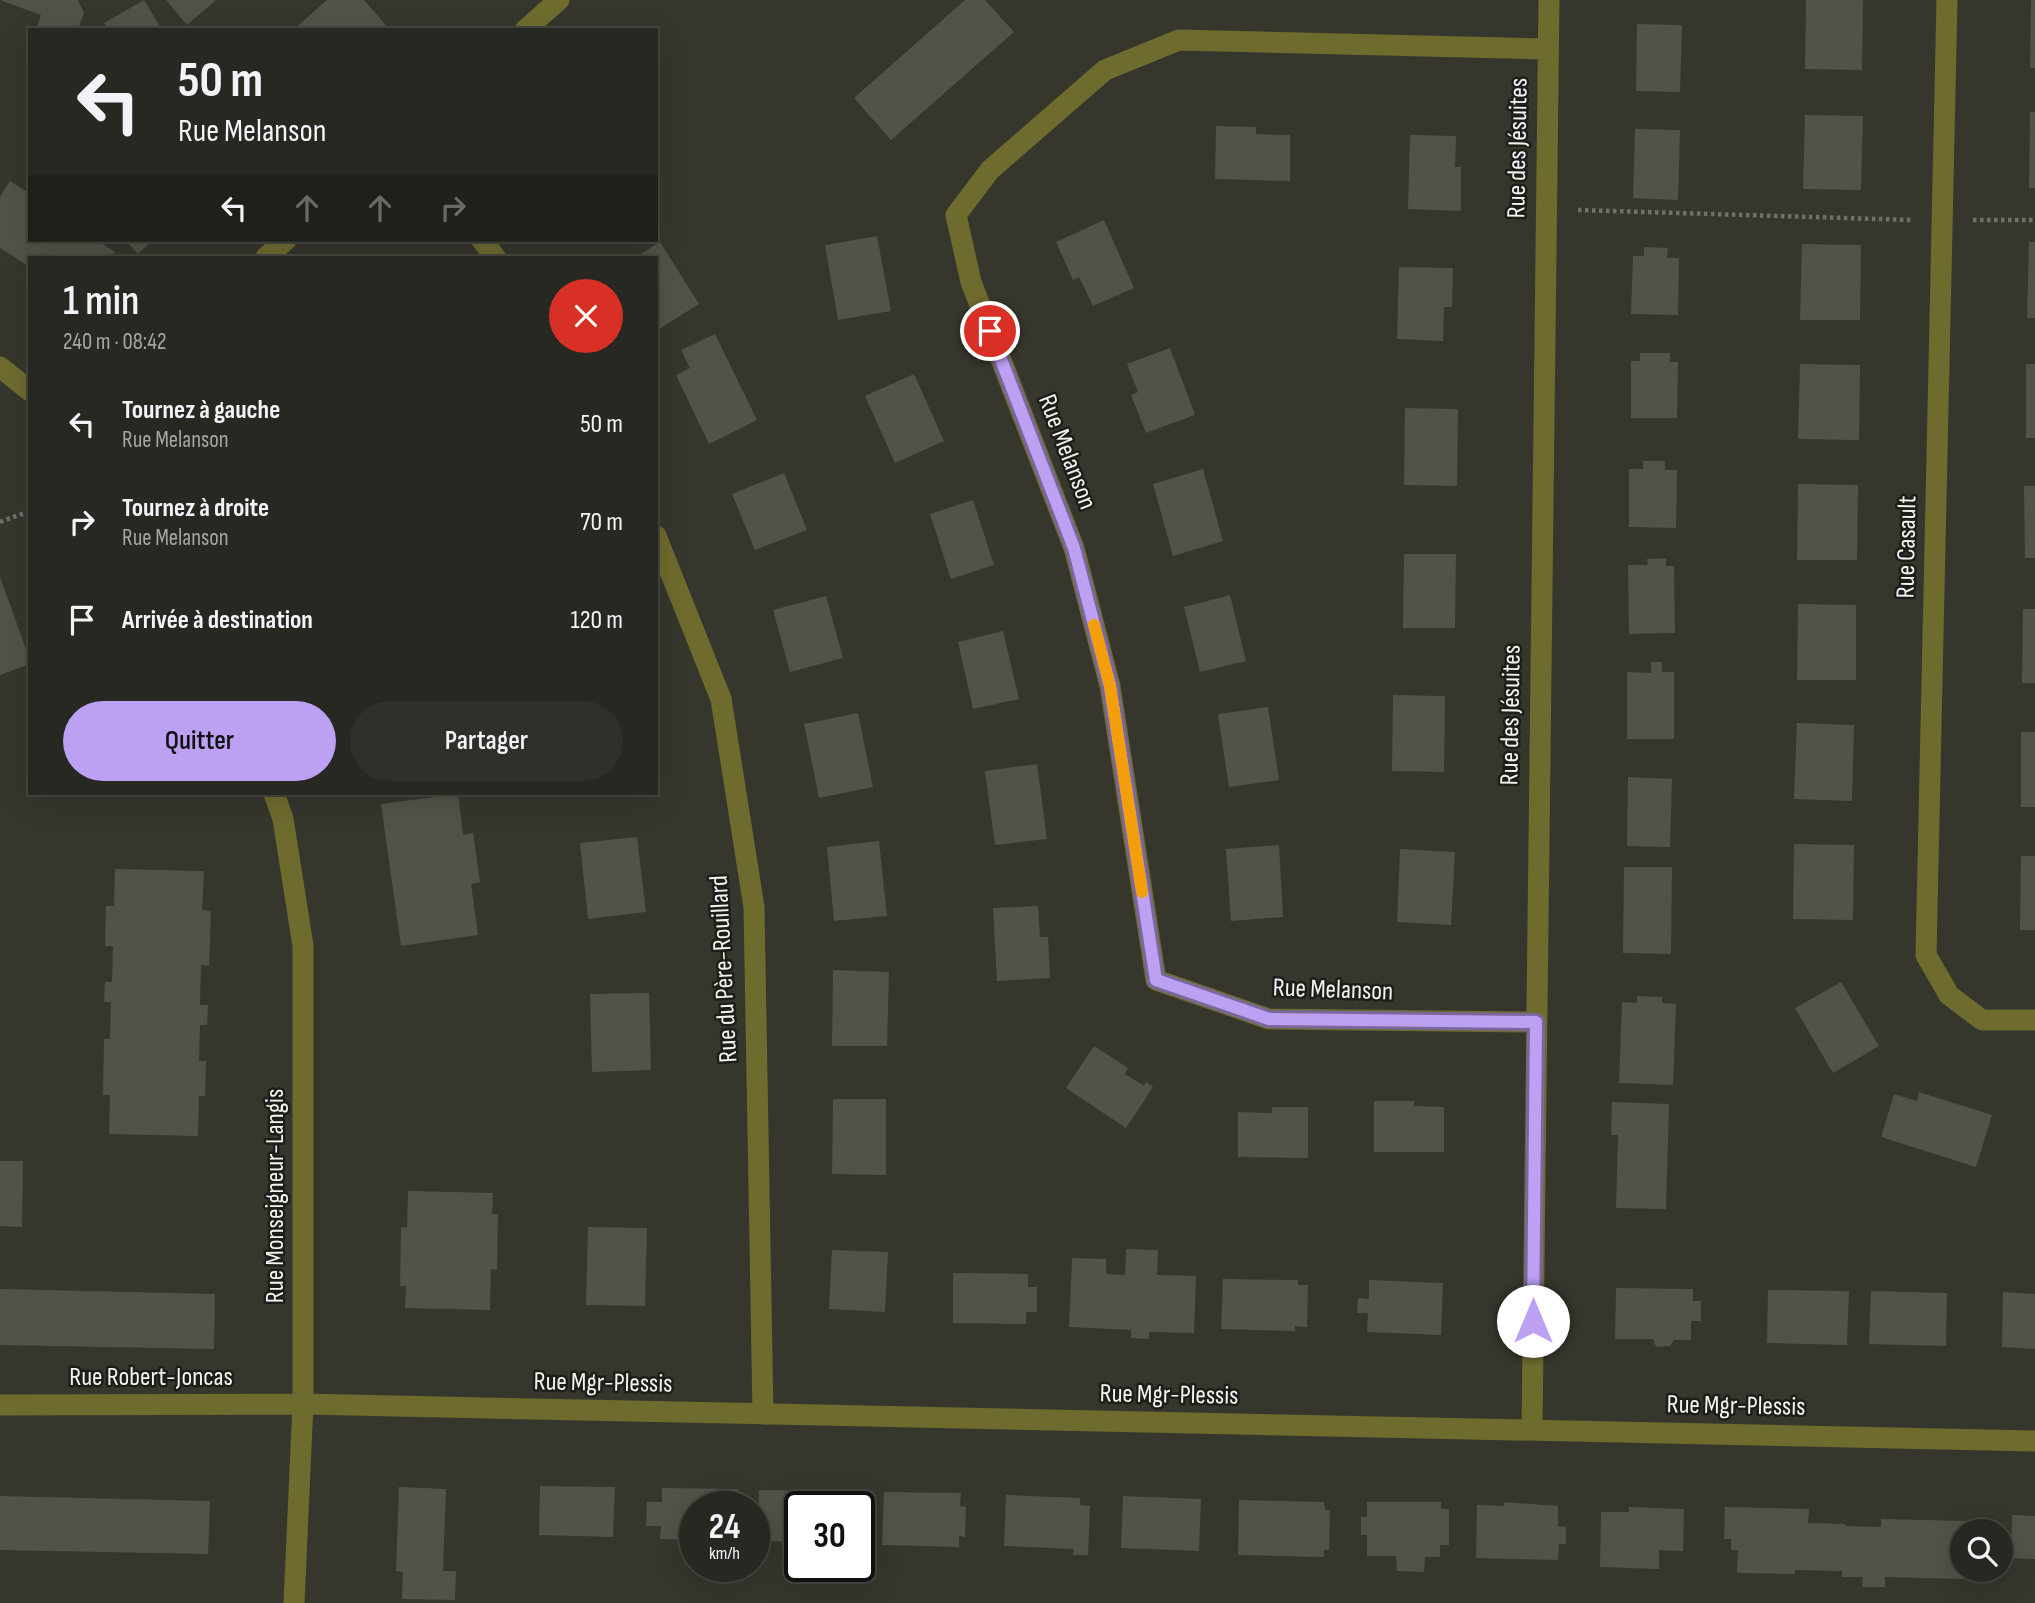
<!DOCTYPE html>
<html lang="fr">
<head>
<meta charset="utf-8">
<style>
	body { margin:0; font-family:"Sofia Sans Condensed",sans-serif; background:#30302a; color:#f1f3f6; height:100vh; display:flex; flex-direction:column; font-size:26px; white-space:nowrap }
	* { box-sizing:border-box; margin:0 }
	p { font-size:23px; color:#a5a6a5 }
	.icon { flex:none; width:38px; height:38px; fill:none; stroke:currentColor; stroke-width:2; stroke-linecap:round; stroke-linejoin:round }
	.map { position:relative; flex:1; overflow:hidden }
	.drawer { position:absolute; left:28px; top:256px; width:630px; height:539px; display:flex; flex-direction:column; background:#282822; border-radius:0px; box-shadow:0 7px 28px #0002,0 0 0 2px #444440 }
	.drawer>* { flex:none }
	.top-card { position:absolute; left:28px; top:28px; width:630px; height:214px; border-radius:0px; box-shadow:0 7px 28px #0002,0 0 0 2px #444440; background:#282822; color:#f1f3f6; overflow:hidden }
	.controls { position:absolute; left:1950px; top:1519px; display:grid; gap:14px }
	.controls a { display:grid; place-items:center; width:63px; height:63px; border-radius:50%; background:#282822; box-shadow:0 7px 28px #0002,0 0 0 2px #444440; font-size:35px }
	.speed { position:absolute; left:679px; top:1491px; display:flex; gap:14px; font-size:35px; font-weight:700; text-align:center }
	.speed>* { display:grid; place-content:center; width:91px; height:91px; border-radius:50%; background:#282822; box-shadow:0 7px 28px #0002,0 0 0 2px #444440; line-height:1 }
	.speed small { font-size:18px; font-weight:400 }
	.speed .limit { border:4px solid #111; border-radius:10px; background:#fff; color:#111 }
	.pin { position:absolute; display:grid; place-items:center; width:60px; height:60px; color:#fff; margin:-30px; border:4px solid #fff; border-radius:50%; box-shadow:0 2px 7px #0007 }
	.me { position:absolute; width:77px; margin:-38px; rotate:0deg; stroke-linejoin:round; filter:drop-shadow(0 0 5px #0008) }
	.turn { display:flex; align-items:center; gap:24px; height:147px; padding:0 35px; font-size:32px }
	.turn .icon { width:91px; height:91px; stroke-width:2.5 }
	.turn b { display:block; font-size:49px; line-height:60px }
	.lanes { display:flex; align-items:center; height:66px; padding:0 35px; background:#0003; justify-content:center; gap:35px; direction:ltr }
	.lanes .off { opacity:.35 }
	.round { display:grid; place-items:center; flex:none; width:74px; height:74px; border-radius:37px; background:#30302a }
	.overview { display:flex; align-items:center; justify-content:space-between; height:119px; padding:0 35px }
	h1 { font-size:42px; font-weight:600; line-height:52px }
	.primary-button { display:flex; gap:14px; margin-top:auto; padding:14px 35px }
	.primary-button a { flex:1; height:80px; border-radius:42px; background:#bca0f2; color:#111; font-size:28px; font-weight:600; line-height:80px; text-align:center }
	.primary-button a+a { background:#30302a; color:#f1f3f6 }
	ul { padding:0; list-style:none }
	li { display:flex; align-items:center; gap:21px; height:98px; padding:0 35px }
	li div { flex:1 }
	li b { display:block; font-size:26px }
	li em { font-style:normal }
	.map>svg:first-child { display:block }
</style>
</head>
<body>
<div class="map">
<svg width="2035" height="1603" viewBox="0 0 2035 1603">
	<rect width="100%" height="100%" fill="#36362d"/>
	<path fill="#525248" d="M0,0H78L84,13L78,30H36L41,15Z
		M144,0L162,30H108L104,23Z
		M166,0H216L187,25Z
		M327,0H364L390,30H293Z
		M965,0H985L1014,32L891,140L854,98Z
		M1806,0H1863L1862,70L1805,69Z
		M2031,0H2035V68H2030Z
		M1637,24L1682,25L1680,92L1636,91Z
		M2030,112H2035V188H2029Z
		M1805,115L1863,116L1861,190L1803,189Z
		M1216,126L1256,127V134L1290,135V181L1215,179Z
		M1635,129L1680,130L1678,200L1633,198Z
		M1410,135L1456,136L1455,167H1461V211L1408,209Z
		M10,181L30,194V240H96L115,252L111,257H30V267L0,248V197Z
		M1104,220L1134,288L1093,306L1079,277L1073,280L1056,242Z
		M877,236L891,311L838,320L825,245Z
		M125,240H153L138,254Z
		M660,242L699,304L656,331V257H636Z
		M2029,242H2035V318H2027Z
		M1802,244L1861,245L1860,320H1800Z
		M1644,247L1668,248L1667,258H1679L1678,315L1631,314L1633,256H1644Z
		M1399,267L1453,268L1452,307H1444L1443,341L1397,339Z
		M715,334L757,420L709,444L676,375L690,368L681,350Z
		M1170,348L1195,415L1146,433L1131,395L1138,392L1127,364Z
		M1640,353H1670V362H1678L1677,418H1631V361H1640Z
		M1800,364L1860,365L1859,440L1798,439Z
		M2026,364H2035V438H2026Z
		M914,374L944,441L895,463L865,396Z
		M1405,408L1458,409L1457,486L1404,485Z
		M1643,461H1665V470H1677L1676,528L1629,527V469H1643Z
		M1203,469L1223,541L1173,556L1153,484Z
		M784,473L807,530L755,550L732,494Z
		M1798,484L1858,485L1857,560H1797Z
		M2024,486H2035V558H2025Z
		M973,500L994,565L951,579L930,514Z
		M1404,554H1456L1455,628H1403Z
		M1666,558V566H1674L1675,633L1629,634L1628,565H1648L1647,559Z
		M0,577L30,660V664L0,675Z
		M1230,595L1246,661L1200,672L1184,607Z
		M826,596L843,658L790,672L773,610Z
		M1798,604L1856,605V680H1797Z
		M2023,609H2035V683H2022Z
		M1003,631L1019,699L973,709L958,642Z
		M1651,662H1662V672H1674V739H1627V672L1651,673Z
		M1393,695L1445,696L1444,772L1392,771Z
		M1268,707L1279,780L1229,787L1218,714Z
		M858,713L873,787L819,798L804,724Z
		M1797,723L1854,725L1852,801L1794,799Z
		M2021,732H2035V807H2021Z
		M1037,764L1047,839L995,845L985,771Z
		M1628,777L1672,779L1670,847L1627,846Z
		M458,794L463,835L473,833L480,882L471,884L478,935L401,946L381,804Z
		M637,837L646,912L588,919L580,843Z
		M879,841L887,916L834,921L827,847Z
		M1794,844L1854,845L1853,920L1793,919Z
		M1279,845L1283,917L1231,921L1226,849Z
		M1400,849L1455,852L1451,925L1397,922Z
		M2021,856H2035V930H2020Z
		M1624,867H1672L1671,954L1623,953Z
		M115,869L204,871L202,910L211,911L209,966L201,965L200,1005H208L207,1025H200L199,1061H206L205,1096H199L198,1136L109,1134L110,1095H103L104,1039H110L111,1002H104L105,982H112L113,946H105L106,906H114Z
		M1038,906L1040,937H1048L1050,978L997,981L993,908Z
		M833,970L889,972L887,1046H832Z
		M1841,982L1879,1046L1833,1073L1795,1008Z
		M649,993L651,1070L592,1072L590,994Z
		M1637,996L1662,997V1003L1676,1004L1673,1085L1619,1083L1622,1002L1637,1003Z
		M1094,1046L1128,1068L1125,1074L1144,1086L1146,1082L1153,1087L1126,1128L1066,1088Z
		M1919,1092L1992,1115L1976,1167L1881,1137L1894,1094L1917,1101Z
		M833,1099H886V1175L832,1174Z
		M1374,1101H1414V1106L1444,1107V1152H1374Z
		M1612,1102L1669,1104L1666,1209L1616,1208L1618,1135H1611Z
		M1272,1107H1308V1158L1238,1157V1112L1272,1113Z
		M0,1161H23L22,1227L0,1226Z
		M408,1191L493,1193L492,1214H498L497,1270L491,1269L490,1310L405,1308L406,1286H400L401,1227L407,1228Z
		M588,1227L647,1228L645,1306L586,1305Z
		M1126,1249L1158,1250L1157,1275L1196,1276L1194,1333L1149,1332V1339L1131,1338V1330L1069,1327L1072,1258L1106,1259V1274L1125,1275Z
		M832,1250L888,1252L885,1312L829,1309Z
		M953,1273L1028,1274V1287H1037V1312H1026V1324L953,1323Z
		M1223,1279L1298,1280V1285H1308L1307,1327L1295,1326V1331L1221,1329Z
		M1369,1280L1443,1283L1441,1335L1367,1332L1368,1313H1357L1358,1298L1369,1299Z
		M1616,1288L1693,1289V1301H1701V1321H1691V1340H1674L1670,1346L1656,1347L1653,1339H1615Z
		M0,1289L215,1294L214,1349L0,1345Z
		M1768,1290L1849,1291L1847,1345L1767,1343Z
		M1871,1291L1947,1293L1946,1346L1869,1344Z
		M2003,1292L2035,1294V1349L2002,1347Z
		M540,1486L615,1487L613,1537L539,1535Z
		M399,1487L446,1489L443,1571H456L455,1600L402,1599L403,1572L396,1571Z
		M662,1488L738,1489L737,1507H695V1540L660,1539L661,1526H646L647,1502H662Z
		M759,1490L834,1491L833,1507H800V1542L758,1541Z
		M884,1492L961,1493L960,1506L966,1507L965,1537L959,1536V1547L882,1545Z
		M1006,1495L1080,1498V1505L1090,1506L1088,1555H1073L1074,1549L1004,1546Z
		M0,1496L210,1501L208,1554L0,1550Z
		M1123,1496L1201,1499L1199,1551L1121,1548Z
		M1239,1500L1324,1502L1325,1510H1330L1329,1550H1324V1557L1238,1555Z
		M1367,1502H1441V1509H1449V1545H1440V1557H1425L1424,1572L1397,1571L1396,1556H1367V1535H1361V1517H1367Z
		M1504,1502L1558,1506V1526L1566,1527V1544H1559L1558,1560L1476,1558L1477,1505L1504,1506Z
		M1629,1507L1684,1509L1683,1551L1659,1550V1569L1600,1567L1601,1512H1629Z
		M1725,1507L1809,1509L1808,1523L1845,1524V1526L1881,1527V1519L1965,1521V1531H1962V1570H1965L1964,1579L1885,1577V1587H1862L1863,1577H1842V1571L1795,1570V1574L1737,1573L1738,1550H1731V1539H1724Z
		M2012,1515L2035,1516V1559L2011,1558Z"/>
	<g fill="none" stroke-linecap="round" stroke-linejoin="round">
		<path stroke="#707068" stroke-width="4.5" stroke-dasharray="3.5 3.5" stroke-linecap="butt" d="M1578,210L1912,220
			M1973,220H2035
			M0,522L30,511"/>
		<path stroke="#6d6b2e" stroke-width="21" d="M1947,0L1926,955L1949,995L1982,1020H2035
			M525,30L559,0
			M482,240L495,257
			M266,257L286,240
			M0,367L30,391
			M656,536L721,699L754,907L763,1414
			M274,793L283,819L303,946V1404L294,1603
			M1536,1022L1269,1019L1156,980L1110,686L1074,548L971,282L956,215L990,170L1105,70L1179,40L1547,49
			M0,1405L303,1404L2035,1441
			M1532,1430L1549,0"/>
	</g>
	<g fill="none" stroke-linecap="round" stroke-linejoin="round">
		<defs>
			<path id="route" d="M990,331L1074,548L1110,686L1156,980L1269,1019L1536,1022L1533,1321"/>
		</defs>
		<use href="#route" stroke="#7a689d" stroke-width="18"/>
		<use href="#route" stroke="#bca0f2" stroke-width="12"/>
		<path stroke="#f59e0b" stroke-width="12" d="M1094,625L1110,686L1142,892"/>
	</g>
	<g text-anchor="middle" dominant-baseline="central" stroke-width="5" stroke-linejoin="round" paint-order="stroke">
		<g font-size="26" fill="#f4f4ee" stroke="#1d1d19">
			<text transform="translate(1518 148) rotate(-89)">Rue des Jésuites</text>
			<text transform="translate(1067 452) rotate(69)">Rue Melanson</text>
			<text transform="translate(1907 547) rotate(-89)">Rue Casault</text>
			<text transform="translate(1511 715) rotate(-89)">Rue des Jésuites</text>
			<text transform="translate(724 969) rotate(-93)">Rue du Père-Rouillard</text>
			<text transform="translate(1333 990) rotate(2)">Rue Melanson</text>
			<text transform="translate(275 1196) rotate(-90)">Rue Monseigneur-Langis</text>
			<text x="151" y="1377">Rue Robert-Joncas</text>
			<text transform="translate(603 1383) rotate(1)">Rue Mgr-Plessis</text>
			<text transform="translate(1169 1395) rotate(1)">Rue Mgr-Plessis</text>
			<text transform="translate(1736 1406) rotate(1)">Rue Mgr-Plessis</text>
		</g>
	</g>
</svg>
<div class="controls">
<a><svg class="icon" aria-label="search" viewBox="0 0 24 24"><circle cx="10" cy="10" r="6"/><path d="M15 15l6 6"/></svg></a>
</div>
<div class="speed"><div>24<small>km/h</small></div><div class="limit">30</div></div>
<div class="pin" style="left:990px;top:331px;background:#d93025"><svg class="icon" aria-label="arrive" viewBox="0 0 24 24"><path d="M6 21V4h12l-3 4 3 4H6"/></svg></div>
<svg class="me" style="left:1533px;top:1321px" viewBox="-20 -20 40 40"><circle r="19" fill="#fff"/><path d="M0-13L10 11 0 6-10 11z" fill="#bca0f2"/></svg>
<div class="top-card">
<div class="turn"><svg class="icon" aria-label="left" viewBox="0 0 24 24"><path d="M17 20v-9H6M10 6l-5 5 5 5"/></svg><div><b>50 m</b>Rue Melanson</div></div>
<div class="lanes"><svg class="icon" aria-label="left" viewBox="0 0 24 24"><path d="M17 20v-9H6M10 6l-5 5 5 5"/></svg><svg class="icon off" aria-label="ahead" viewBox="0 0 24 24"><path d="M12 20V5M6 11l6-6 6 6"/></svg><svg class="icon off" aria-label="ahead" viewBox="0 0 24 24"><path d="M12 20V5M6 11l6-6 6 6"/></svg><svg class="icon off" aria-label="right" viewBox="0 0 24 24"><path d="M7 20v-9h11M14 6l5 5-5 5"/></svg></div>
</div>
<section class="drawer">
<div class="overview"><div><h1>1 min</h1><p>240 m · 08:42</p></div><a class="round" style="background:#d93025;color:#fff"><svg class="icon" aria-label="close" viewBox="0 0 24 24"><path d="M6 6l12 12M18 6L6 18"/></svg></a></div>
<ul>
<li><svg class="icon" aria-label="left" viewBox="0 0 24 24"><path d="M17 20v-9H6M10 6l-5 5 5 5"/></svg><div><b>Tournez à gauche</b><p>Rue Melanson</p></div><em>50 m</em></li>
<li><svg class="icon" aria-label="right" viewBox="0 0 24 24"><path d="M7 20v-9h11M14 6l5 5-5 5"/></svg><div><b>Tournez à droite</b><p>Rue Melanson</p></div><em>70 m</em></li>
<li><svg class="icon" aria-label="arrive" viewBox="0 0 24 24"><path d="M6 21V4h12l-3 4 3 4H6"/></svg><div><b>Arrivée à destination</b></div><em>120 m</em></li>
</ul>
<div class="primary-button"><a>Quitter</a><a>Partager</a></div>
</section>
</div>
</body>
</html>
